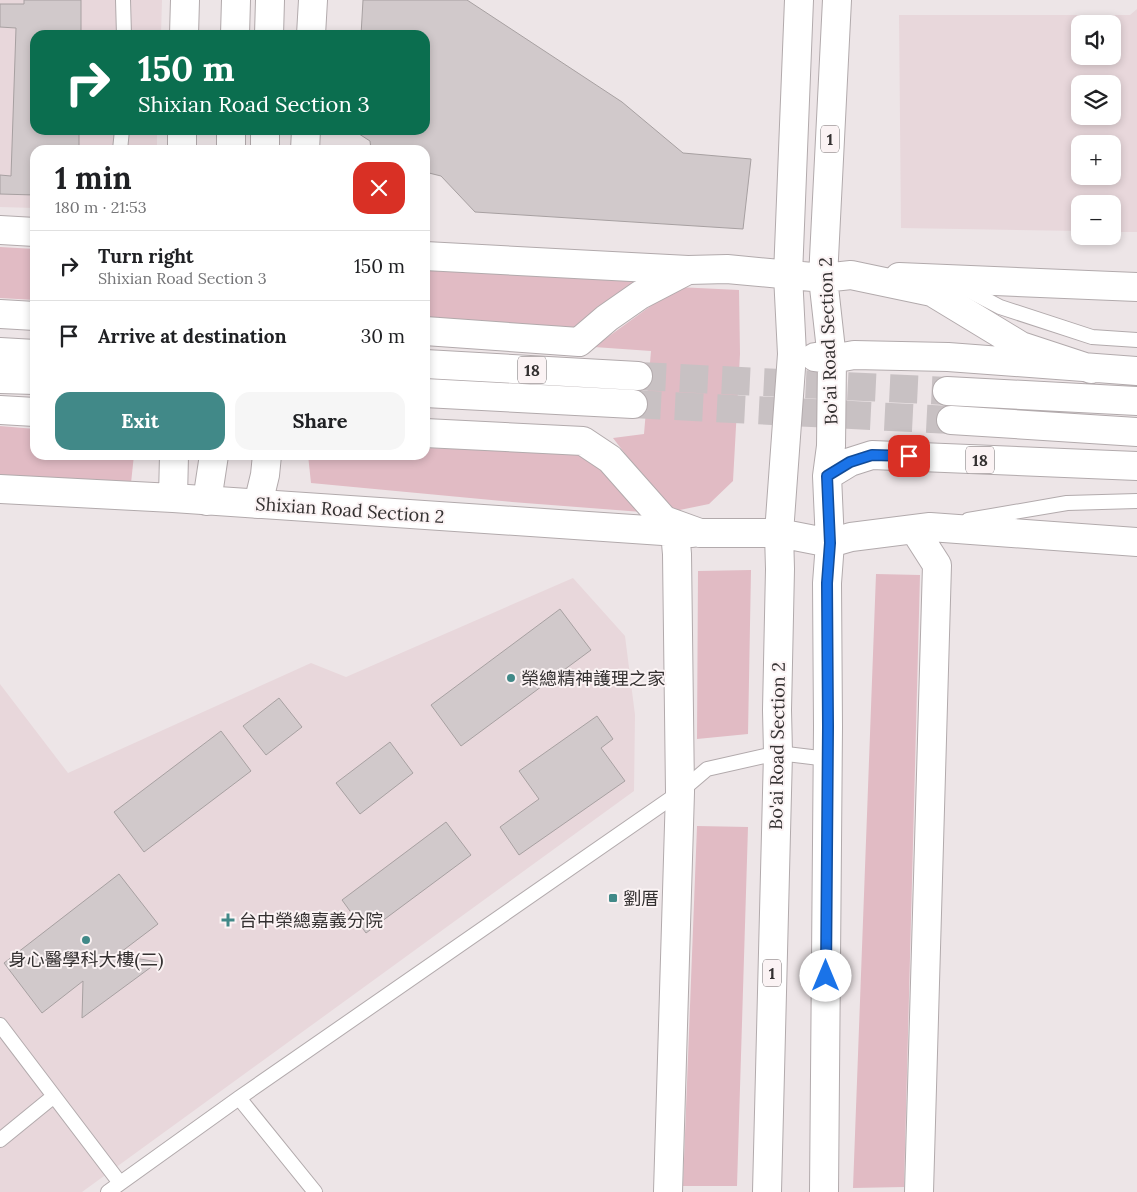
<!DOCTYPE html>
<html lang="en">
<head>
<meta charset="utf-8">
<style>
	body { margin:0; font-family:Lora,"Noto Sans TC",serif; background:#f6f6f6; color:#202124; height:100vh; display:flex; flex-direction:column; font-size:19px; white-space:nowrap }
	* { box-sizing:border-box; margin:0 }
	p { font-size:16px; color:#757577 }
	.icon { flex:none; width:28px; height:28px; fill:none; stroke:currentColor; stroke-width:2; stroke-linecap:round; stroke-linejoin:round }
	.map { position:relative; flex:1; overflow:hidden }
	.details { position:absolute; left:30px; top:145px; width:400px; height:315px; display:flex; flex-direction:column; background:#fff; border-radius:15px; box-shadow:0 2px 8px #0003 }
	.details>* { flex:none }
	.guide { position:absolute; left:30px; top:30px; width:400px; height:105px; border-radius:15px; box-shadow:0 2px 8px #0003; background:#0b6e4f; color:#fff; overflow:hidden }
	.controls { position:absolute; left:1071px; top:15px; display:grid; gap:10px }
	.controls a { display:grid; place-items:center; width:50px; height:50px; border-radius:10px; background:#fff; box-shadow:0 2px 8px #0003; font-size:25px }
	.pin { position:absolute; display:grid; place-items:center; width:42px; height:42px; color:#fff; margin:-21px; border-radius:10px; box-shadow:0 2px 8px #0006 }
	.me { position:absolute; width:55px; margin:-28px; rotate:0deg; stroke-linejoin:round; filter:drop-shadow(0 0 4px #0008) }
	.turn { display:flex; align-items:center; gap:18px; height:105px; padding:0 25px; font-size:22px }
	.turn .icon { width:65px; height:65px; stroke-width:2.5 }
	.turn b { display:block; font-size:35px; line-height:42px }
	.round { display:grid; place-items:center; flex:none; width:52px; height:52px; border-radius:15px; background:#f6f6f6 }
	.head { display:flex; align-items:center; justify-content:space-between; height:85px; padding:0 25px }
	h1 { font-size:30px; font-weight:700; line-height:38px }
	.button { display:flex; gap:10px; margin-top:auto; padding:10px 25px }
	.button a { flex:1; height:58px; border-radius:15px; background:#418988; color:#fff; font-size:20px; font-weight:700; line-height:58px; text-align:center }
	.button a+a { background:#f6f6f6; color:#202124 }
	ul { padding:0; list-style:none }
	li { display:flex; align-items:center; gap:15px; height:70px; padding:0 25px; border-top:1px solid #e0e0e0 }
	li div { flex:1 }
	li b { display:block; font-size:19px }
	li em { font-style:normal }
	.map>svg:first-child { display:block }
</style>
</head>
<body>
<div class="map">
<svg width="1137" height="1192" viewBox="0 0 1137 1192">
	<rect width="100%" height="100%" fill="#ede5e7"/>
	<path fill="#e8d7db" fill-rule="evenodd" d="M0,0H162L161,35H35V130H157V150H35V208L0,207Z
		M1137,9V232H1113L1112,204H1080V231L901,228L899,15H1130ZM1080,24H1112V56H1080ZM1080,84H1112V116H1080ZM1080,144H1112V176H1080Z
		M573,578L625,636L635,715L634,791L82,1192H0V684L68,773L311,663L346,677Z"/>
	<path fill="#e1bbc4" d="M0,247L35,249V300L0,298Z
		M425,268L654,278L577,332L425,320Z
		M677,287L739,290L740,354L733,481L709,504L670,512L613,438L644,434L651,351L594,347Z
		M0,426L35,429V455H134L131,483L0,475Z
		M425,448L582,451L642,512L512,502L311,483L308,455H425Z
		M751,570L748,734L697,739L698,571Z
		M876,574L920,575L904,1187L853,1188Z
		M697,826L748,827L737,1186H683Z"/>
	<path fill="#d1c9cb" stroke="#a7a0a1" d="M24,0H81V35H35V130H79V150H35V195L0,194V175L11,176L16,28L0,27V4H24Z
		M363,0H467L622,102L683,153L751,159L743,229L475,212L441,176L425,172V150H371L370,141L356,132V130H425V35H361Z
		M560,609L591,650L461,746L431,705Z
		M279,698L302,727L266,755L243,726Z
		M597,716L613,739L601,748L625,781L519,855L500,827L539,799L519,771Z
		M221,731L251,771L144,852L114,812Z
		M390,742L413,773L360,814L336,783Z
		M446,822L471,855L366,933L342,900Z
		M119,874L158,924L117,955L158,962L82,1018L83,981L42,1013L4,963Z"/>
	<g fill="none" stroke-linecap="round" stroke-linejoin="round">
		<path stroke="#c8c1c3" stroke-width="28" stroke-dasharray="28 14" stroke-linecap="butt" d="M638,376L947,391
			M633,404L951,420"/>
		<defs>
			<path id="lane" d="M123,0L124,35
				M120,150L122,130
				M960,286L1000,307L1092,337L1137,340
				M968,520L1067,503L1137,501
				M0,1025L120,1183
				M239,1098L315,1192
				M0,1140L54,1096
				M108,1192L239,1098L680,792L707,769L778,753L828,759"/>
			<path id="street" d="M184,35L185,0
				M311,35L313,0
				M182,150V130
				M305,150L306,130
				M0,230L35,232
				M425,256L688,270
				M899,277L1137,287
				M0,489L173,498L692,533
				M173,498L174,455
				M914,529L937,565L919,1192
				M830,543L851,537L930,527L1137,542
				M668,1192L680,792L677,554L675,532"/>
			<path id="secondary" d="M235,35L236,0
				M269,35L270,0
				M231,150V130
				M265,150V130
				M207,501L214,455
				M258,504L265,475L267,455"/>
			<path id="primary" d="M0,314L35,316
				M425,331L579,342L607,318L640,295L688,270L727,269L823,278L851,275L932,292L1021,346L1091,369
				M0,352L35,354
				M815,357L832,359L854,355L948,357L1137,371
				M425,364L638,376
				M0,379L35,380
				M947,391L1137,401
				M425,393L633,404
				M0,410L35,412
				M951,420L1137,432
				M425,433L583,441L610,459L664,520L700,533H779L830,543
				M827,476L850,462L872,455L1137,466
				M767,1192L778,753L777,710L780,569L779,533L792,354L788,275L799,0
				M824,1192L828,727L827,583L830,543L827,476L831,446L832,359L823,278L837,0"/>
		</defs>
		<use href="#lane" stroke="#b2aaac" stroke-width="16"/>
		<use href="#street" stroke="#b2aaac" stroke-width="30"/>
		<use href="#secondary" stroke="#b2aaac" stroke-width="30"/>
		<use href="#primary" stroke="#b2aaac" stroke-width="30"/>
		<use href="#lane" stroke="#fff" stroke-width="14"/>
		<use href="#street" stroke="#fff" stroke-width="28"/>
		<use href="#secondary" stroke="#fff" stroke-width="28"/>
		<use href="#primary" stroke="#fff" stroke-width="28"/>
	</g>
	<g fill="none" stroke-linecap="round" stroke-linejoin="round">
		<defs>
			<path id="route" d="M826,976L828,727L827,583L830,543L827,476L850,462L872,455L909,456"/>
		</defs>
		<use href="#route" stroke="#114b97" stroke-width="12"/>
		<use href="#route" stroke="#1a73e8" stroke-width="9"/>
	</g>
	<g fill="#418988" stroke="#fbf3f4" stroke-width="2">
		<circle cx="511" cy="678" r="5"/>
		<rect x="608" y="893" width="10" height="10" rx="2.5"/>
		<path d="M225.5 912.5h5v5h5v5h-5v5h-5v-5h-5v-5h5z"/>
		<circle cx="86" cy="940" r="5"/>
	</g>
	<g text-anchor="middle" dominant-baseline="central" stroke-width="4" stroke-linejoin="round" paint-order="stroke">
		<g fill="#fbf3f4" stroke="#706b6c" stroke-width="1">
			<rect x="821" y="125.5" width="18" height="27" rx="4"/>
			<rect x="518" y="356.5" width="28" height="27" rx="4"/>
			<rect x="966" y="446.5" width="28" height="27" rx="4"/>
			<rect x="763" y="959.5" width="18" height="27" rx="4"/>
		</g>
		<g font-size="16" font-weight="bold" fill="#343131">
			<text x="830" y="139">1</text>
			<text x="532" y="370">18</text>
			<text x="980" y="460">18</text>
			<text x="772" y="973">1</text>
		</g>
		<g font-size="18" fill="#343131" stroke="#fbf3f4">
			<text transform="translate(828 341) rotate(-92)">Bo'ai Road Section 2</text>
			<text transform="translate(350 510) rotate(4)">Shixian Road Section 2</text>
			<text transform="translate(777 746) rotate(-89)">Bo'ai Road Section 2</text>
		</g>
		<g font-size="18" fill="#343131" stroke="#fbf3f4" text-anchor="start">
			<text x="521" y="678">榮總精神護理之家</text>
			<text x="623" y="898">劉厝</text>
			<text x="239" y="920">台中榮總嘉義分院</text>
			<text x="86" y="959" text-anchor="middle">身心醫學科大樓(二)</text>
		</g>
	</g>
</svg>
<div class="controls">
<a><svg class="icon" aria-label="sound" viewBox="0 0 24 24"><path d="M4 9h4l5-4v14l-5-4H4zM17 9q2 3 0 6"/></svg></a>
<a><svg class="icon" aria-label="layers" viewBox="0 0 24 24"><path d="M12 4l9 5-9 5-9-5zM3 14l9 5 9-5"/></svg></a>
<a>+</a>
<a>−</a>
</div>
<div class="pin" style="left:909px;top:456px;background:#d93025"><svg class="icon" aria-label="arrive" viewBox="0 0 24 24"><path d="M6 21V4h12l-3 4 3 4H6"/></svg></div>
<svg class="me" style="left:826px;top:976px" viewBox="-20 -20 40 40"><circle r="19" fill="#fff"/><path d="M0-13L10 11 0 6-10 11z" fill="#1a73e8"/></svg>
<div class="guide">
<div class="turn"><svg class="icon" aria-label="right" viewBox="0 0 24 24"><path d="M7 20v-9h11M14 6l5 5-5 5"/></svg><div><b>150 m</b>Shixian Road Section 3</div></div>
</div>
<section class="details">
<div class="head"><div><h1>1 min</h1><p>180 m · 21:53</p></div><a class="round" style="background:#d93025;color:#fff"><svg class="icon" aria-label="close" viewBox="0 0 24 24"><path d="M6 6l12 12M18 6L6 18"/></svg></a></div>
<ul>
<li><svg class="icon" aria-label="right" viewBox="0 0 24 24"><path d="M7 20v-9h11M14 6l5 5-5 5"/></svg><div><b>Turn right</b><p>Shixian Road Section 3</p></div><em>150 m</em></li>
<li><svg class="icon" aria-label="arrive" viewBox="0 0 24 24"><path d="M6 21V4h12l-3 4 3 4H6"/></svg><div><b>Arrive at destination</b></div><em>30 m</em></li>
</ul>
<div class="button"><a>Exit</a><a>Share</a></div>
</section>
</div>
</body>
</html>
